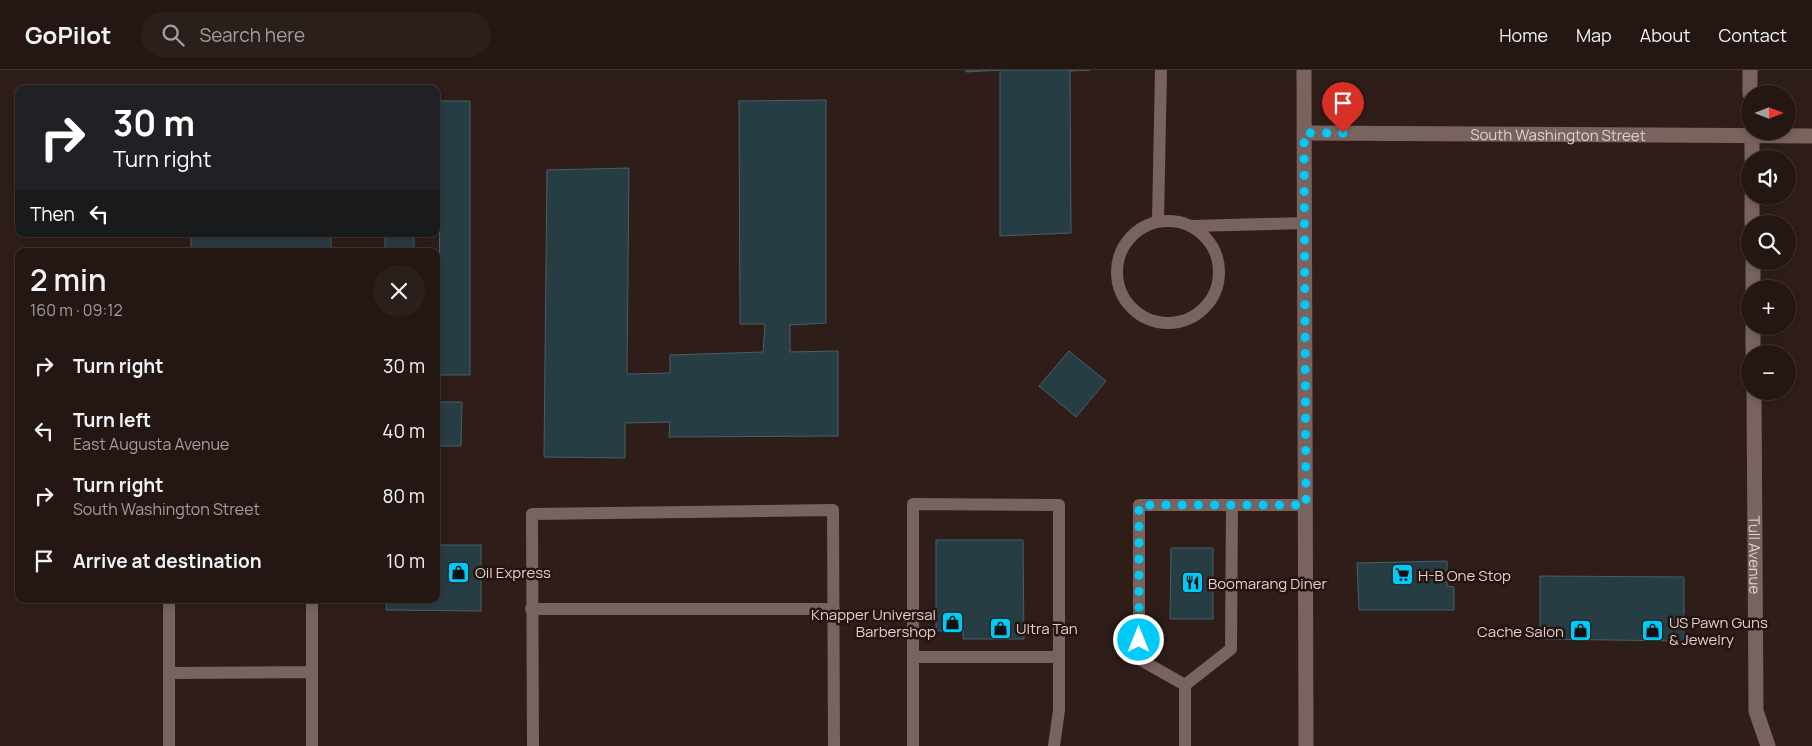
<!DOCTYPE html>
<html lang="en">
<head>
<meta charset="utf-8">
<style>
	body { margin:0; font-family:Manrope,sans-serif; background:#2b1f1c; color:#f1f3f6; height:100vh; display:flex; flex-direction:column; font-size:19px; white-space:nowrap }
	* { box-sizing:border-box; margin:0 }
	p { font-size:16px; color:#a39fa0 }
	.icon { flex:none; width:28px; height:28px; fill:none; stroke:currentColor; stroke-width:2; stroke-linecap:round; stroke-linejoin:round }
	.map { position:relative; flex:1; overflow:hidden }
	.panel { position:absolute; left:15px; top:178px; width:425px; height:355px; display:flex; flex-direction:column; background:#231613; border-radius:10px; box-shadow:0 2px 8px #0003,0 0 0 1px #403533 }
	.panel>* { flex:none }
	.banner { position:absolute; left:15px; top:15px; width:425px; height:152px; border-radius:10px; box-shadow:0 2px 8px #0003,0 0 0 1px #403533; background:#202124; color:#fff; overflow:hidden }
	.needle { width:32px; rotate:90deg }
	.fabs { position:absolute; left:1741px; top:15px; display:grid; gap:10px }
	.fabs a { display:grid; place-items:center; width:55px; height:55px; border-radius:50%; background:#231613; box-shadow:0 2px 8px #0003,0 0 0 1px #403533; font-size:25px }
	.pin { position:absolute; display:grid; place-items:center; width:42px; height:42px; color:#fff; margin:-51px -21px; border-radius:50% 50% 50% 0; rotate:-45deg; box-shadow:0 0 5px #0007 }
	.pin .icon { rotate:45deg }
	.me { position:absolute; width:55px; margin:-28px; rotate:0deg; stroke-linejoin:round; filter:drop-shadow(0 0 4px #0008) }
	.turn { display:flex; align-items:center; gap:18px; height:105px; padding:0 15px; font-size:22px }
	.turn .icon { width:65px; height:65px; stroke-width:2.5 }
	.turn b { display:block; font-size:35px; line-height:42px }
	.then { display:flex; align-items:center; height:48px; padding:0 15px; background:#0003; gap:10px; font-size:19px }
	.round { display:grid; place-items:center; flex:none; width:52px; height:52px; border-radius:26px; background:#2b1f1c }
	.summary { display:flex; align-items:center; justify-content:space-between; height:85px; padding:0 15px }
	h1 { font-size:30px; font-weight:600; line-height:38px }
	ul { padding:0; list-style:none }
	li { display:flex; align-items:center; gap:15px; height:65px; padding:0 15px }
	li div { flex:1 }
	li b { display:block; font-size:19px }
	li em { font-style:normal }
	header { display:flex; align-items:center; gap:30px; box-sizing:border-box; height:70px; padding:0 25px; background:#231613; border-bottom:1px solid #403533 }
	header strong { font-size:24px }
	nav { display:flex; gap:28px; margin-inline-start:auto; font-size:18px }
	.search { width:350px; height:45px; background:#2b1f1c; display:flex; align-items:center; gap:12px; box-sizing:border-box; padding:0 18px; border-radius:28px; color:#a39fa0; font-size:19px }
	.map>svg:first-child { display:block }
</style>
</head>
<body>
<header>
<strong>GoPilot</strong>
<div class="search"><svg class="icon" aria-label="search" viewBox="0 0 24 24"><circle cx="10" cy="10" r="6"/><path d="M15 15l6 6"/></svg>Search here</div>
<nav><a>Home</a><a>Map</a><a>About</a><a>Contact</a></nav>
</header>
<div class="map">
<svg width="1812" height="676" viewBox="0 0 1812 676">
	<rect width="100%" height="100%" fill="#2f1d19"/>
	<path fill="#273d44" stroke="#485f67" d="M966,0H1090L1070,1L1071,163L1000,166V0L966,2Z
		M826,30V253L790,255V282L838,281V366L669,367L670,352L625,353V388L544,387L547,100L629,98L627,304L670,303V285L763,282L765,254H740L739,31Z
		M439,31H470V305H440Z
		M191,164H331V181H191Z
		M385,164H414V181H385Z
		M1069,281L1106,311L1076,347L1039,316Z
		M436,332H462L461,376H436Z
		M936,470H1023L1024,569H963V560L936,561Z
		M436,475H481V541L386,540L387,529H436Z
		M1171,478H1213V549H1170Z
		M1447,491V516L1454,517V540H1359L1357,493Z
		M1540,506L1684,507V571L1540,569Z"/>
	<g fill="none" stroke-linecap="round" stroke-linejoin="round">
		<path stroke="#79635e" stroke-width="12" d="M1158,150L1161,0
			M1117 202a51 51 0 1 1 102 0a51 51 0 1 1-102 0Z
			M1192,156L1305,153
			M169,529V676
			M312,529V676
			M531,539H834
			M913,587H1059
			M169,603L312,602
			M1185,615L1231,579L1232,435
			M533,676L532,444L833,440L834,676
			M913,676V434L1059,435V640L1054,676
			M1185,676V615L1139,589V435H1306"/>
		<g stroke="#79635e" stroke-width="15">
			<path d="M1750,0V24"/>
			<path d="M1752,61V89"/>
			<path id="s1" d="M1304,63L1812,66"/>
			<path d="M1752,126V154"/>
			<path d="M1753,191V219"/>
			<path d="M1753,256V284"/>
			<path id="s2" d="M1754,321L1756,641L1768,676"/>
		</g>
		<path stroke="#79635e" stroke-width="15" d="M1304,0L1306,676"/>
	</g>
	<g fill="none" stroke-linecap="round" stroke-linejoin="round">
		<path stroke="#00cbf8" stroke-width="9" stroke-dasharray="0 16.2" d="M1139,570V435H1306L1304,63H1343"/>
	</g>
	<defs>
		<symbol id="shop-square" viewBox="-11 -11 22 22"><rect x="-9" y="-9" width="18" height="18" rx="4" fill="#00cbf8" stroke="#251410"/><path d="M-5-2.5h2.3a2.7 3.5 0 0 1 5.4 0H5L5.5 6h-11ZM-1.5-2.5h3a1.5 2.3 0 0 0-3 0Z" fill="#111"/></symbol>
		<symbol id="supermarket-square" viewBox="-11 -11 22 22"><rect x="-9" y="-9" width="18" height="18" rx="4" fill="#00cbf8" stroke="#251410"/><path d="M-6-5.5h2.5l.6 2H6L4.5 2H-2.5L-4.4-4H-6ZM-1.5 3.2a1.3 1.3 0 1 0 .1 0ZM3 3.2a1.3 1.3 0 1 0 .1 0Z" fill="#111"/></symbol>
		<symbol id="restaurant-square" viewBox="-11 -11 22 22"><rect x="-9" y="-9" width="18" height="18" rx="4" fill="#00cbf8" stroke="#251410"/><path d="M-5-6h1v4h1v-4h1v4h1v-4h1v5L-1.5 .5V6h-2V.5L-5-1ZM5-6V6H3V1.5H1.5Q1.5-4 5-6Z" fill="#111"/></symbol>
	</defs>
	<g fill-rule="evenodd">
		<use href="#shop-square" x="446" y="490" width="25" height="25"/>
		<use href="#supermarket-square" x="1390" y="492" width="25" height="25"/>
		<use href="#restaurant-square" x="1180" y="500" width="25" height="25"/>
		<use href="#shop-square" x="940" y="540" width="25" height="25"/>
		<use href="#shop-square" x="988" y="546" width="25" height="25"/>
		<use href="#shop-square" x="1568" y="548" width="25" height="25"/>
		<use href="#shop-square" x="1640" y="548" width="25" height="25"/>
	</g>
	<g text-anchor="middle" dominant-baseline="central" stroke-width="5" stroke-linejoin="round" paint-order="stroke">
		<g font-size="15" fill="#dfd2cf" stroke="#251410">
			<text stroke="none"><textPath href="#s1" startOffset="254">South Washington Street</textPath></text>
			<text stroke="none"><textPath href="#s2" startOffset="164">Tull Avenue</textPath></text>
		</g>
		<g font-size="15" fill="#dfd2cf" stroke="#251410" text-anchor="start">
			<text x="475" y="502">Oil Express</text>
			<text x="1418" y="505">H-B One Stop</text>
			<text x="1208" y="513">Boomarang Diner</text>
			<text x="936" y="544" text-anchor="end">Knapper Universal<tspan x="936" dy="17">Barbershop</tspan></text>
			<text x="1669" y="552">US Pawn Guns<tspan x="1669" dy="17">&amp; Jewelry</tspan></text>
			<text x="1016" y="558">Ultra Tan</text>
			<text x="1564" y="561" text-anchor="end">Cache Salon</text>
		</g>
	</g>
</svg>
<div class="fabs">
<a><svg class="needle" viewBox="-14 -14 28 28"><path d="M0-13l5 13h-10z" fill="#e53935"/><path d="M0 13l5-13h-10z" fill="#a39fa0"/></svg></a>
<a><svg class="icon" aria-label="sound" viewBox="0 0 24 24"><path d="M4 9h4l5-4v14l-5-4H4zM17 9q2 3 0 6"/></svg></a>
<a><svg class="icon" aria-label="search" viewBox="0 0 24 24"><circle cx="10" cy="10" r="6"/><path d="M15 15l6 6"/></svg></a>
<a>+</a>
<a>−</a>
</div>
<div class="pin" style="left:1343px;top:63px;background:#d93025"><svg class="icon" aria-label="arrive" viewBox="0 0 24 24"><path d="M6 21V4h12l-3 4 3 4H6"/></svg></div>
<svg class="me" style="left:1139px;top:570px" viewBox="-20 -20 40 40"><circle r="17" fill="#00cbf8" stroke="#fff" stroke-width="3"/><path d="M0-11L8 9 0 5-8 9z" fill="#fff"/></svg>
<div class="banner">
<div class="turn"><svg class="icon" aria-label="right" viewBox="0 0 24 24"><path d="M7 20v-9h11M14 6l5 5-5 5"/></svg><div><b>30 m</b>Turn right</div></div>
<div class="then">Then<svg class="icon" aria-label="left" viewBox="0 0 24 24"><path d="M17 20v-9H6M10 6l-5 5 5 5"/></svg></div>
</div>
<section class="panel">
<div class="summary"><div><h1>2 min</h1><p>160 m · 09:12</p></div><a class="round"><svg class="icon" aria-label="close" viewBox="0 0 24 24"><path d="M6 6l12 12M18 6L6 18"/></svg></a></div>
<ul>
<li><svg class="icon" aria-label="right" viewBox="0 0 24 24"><path d="M7 20v-9h11M14 6l5 5-5 5"/></svg><div><b>Turn right</b></div><em>30 m</em></li>
<li><svg class="icon" aria-label="left" viewBox="0 0 24 24"><path d="M17 20v-9H6M10 6l-5 5 5 5"/></svg><div><b>Turn left</b><p>East Augusta Avenue</p></div><em>40 m</em></li>
<li><svg class="icon" aria-label="right" viewBox="0 0 24 24"><path d="M7 20v-9h11M14 6l5 5-5 5"/></svg><div><b>Turn right</b><p>South Washington Street</p></div><em>80 m</em></li>
<li><svg class="icon" aria-label="arrive" viewBox="0 0 24 24"><path d="M6 21V4h12l-3 4 3 4H6"/></svg><div><b>Arrive at destination</b></div><em>10 m</em></li>
</ul>
</section>
</div>
</body>
</html>
